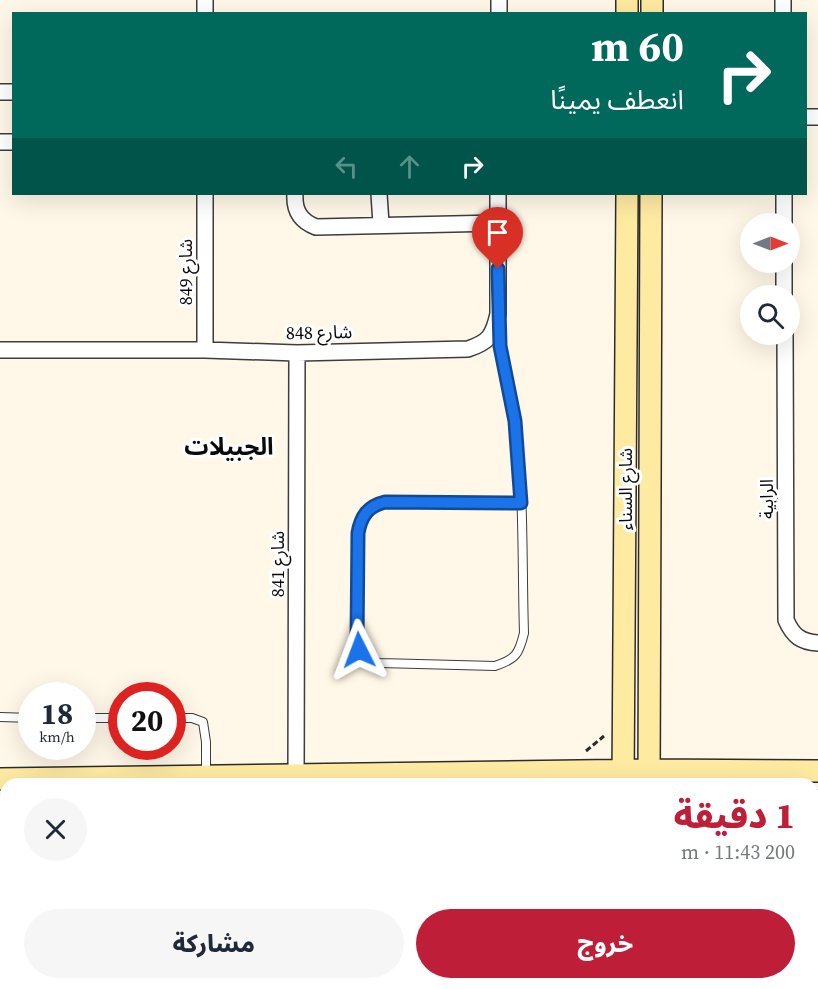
<!DOCTYPE html>
<html lang="ar">
<head>
<meta charset="utf-8">
<style>
	body { margin:0; font-family:"Source Serif 4","Noto Sans Arabic",serif; background:#f6f6f7; color:#1f2937; direction:rtl; height:100vh; display:flex; flex-direction:column; font-size:22px; white-space:nowrap }
	* { box-sizing:border-box; margin:0 }
	p { font-size:20px; color:#747a83 }
	.icon { flex:none; width:33px; height:33px; fill:none; stroke:currentColor; stroke-width:2; stroke-linecap:round; stroke-linejoin:round }
	.map { position:relative; flex:1; overflow:hidden; direction:ltr }
	.sheet { position:absolute; left:0px; top:778px; width:819px; height:212px; display:flex; flex-direction:column; background:#fff; border-radius:18px 18px 0 0; box-shadow:0 6px 24px #0002; direction:rtl }
	.sheet>* { flex:none }
	.top-card { position:absolute; left:12px; top:12px; width:795px; height:183px; border-radius:0px; box-shadow:0 6px 24px #0002; direction:rtl; background:#00695c; color:#fff; overflow:hidden }
	.needle { width:39px; rotate:90deg }
	.fabs { position:absolute; left:740px; top:213px; display:grid; gap:12px }
	.fabs a { display:grid; place-items:center; width:60px; height:60px; border-radius:50%; background:#fff; box-shadow:0 6px 24px #0002; font-size:30px }
	.speed { position:absolute; left:18px; top:682px; display:flex; gap:12px; font-size:30px; font-weight:700; text-align:center }
	.speed>* { display:grid; place-content:center; width:78px; height:78px; border-radius:50%; background:#fff; box-shadow:0 6px 24px #0002; line-height:1 }
	.speed small { font-size:15px; font-weight:400 }
	.speed .limit { border:9px solid #d22; background:#fff; color:#111 }
	.pin { position:absolute; display:grid; place-items:center; width:51px; height:51px; color:#fff; margin:-62px -26px; border-radius:50% 50% 50% 0; rotate:-45deg; box-shadow:0 0 6px #0007 }
	.pin .icon { rotate:45deg }
	.me { position:absolute; width:66px; margin:-33px; rotate:357deg; stroke-linejoin:round; filter:drop-shadow(0 0 4px #0008) }
	.turn { display:flex; align-items:center; gap:21px; height:126px; padding:0 24px; font-size:27px }
	.turn .icon { width:78px; height:78px; stroke-width:2.5 }
	.turn b { display:block; font-size:42px; line-height:51px }
	.lanes { display:flex; align-items:center; height:57px; padding:0 24px; background:#0003; justify-content:center; gap:30px; direction:ltr }
	.lanes .off { opacity:.35 }
	.round { display:grid; place-items:center; flex:none; width:63px; height:63px; border-radius:32px; background:#f6f6f7 }
	.overview { display:flex; align-items:center; justify-content:space-between; height:102px; padding:0 24px }
	h1 { font-size:36px; font-weight:800; line-height:45px; color:#be1e38 }
	.cta { display:flex; gap:12px; margin-top:auto; padding:12px 24px }
	.cta a { flex:1; height:69px; border-radius:36px; background:#be1e38; color:#fff; font-size:24px; font-weight:800; line-height:69px; text-align:center }
	.cta a+a { background:#f6f6f7; color:#1f2937 }
	.map>svg:first-child { display:block }
</style>
</head>
<body>
<div class="map">
<svg width="818" height="989" viewBox="0 0 818 989">
	<rect width="100%" height="100%" fill="#fff7e7"/>
	<g fill="none" stroke-linecap="round" stroke-linejoin="round">
		<defs>
			<path id="lane" d="M499,326C502,364 513,401 517,439C524,503 522,569 524,633C519,654 516,659 495,666L380,663C365,661 360,656 357,641L358,533C361,516 368,506 385,502L521,503
				M0,717L32,718
				M82,718H122
				M172,718H192L203,722L206,742V776"/>
			<path id="street" d="M783,0V14
				M205,14V0
				M499,14V0
				M0,92H14
				M806,117H818
				M0,142H14
				M295,194C294,210 300,221 316,227L498,223
				M379,194L381,224
				M784,194V224
				M784,262V296
				M785,334L786,620C793,636 801,642 818,643
				M0,350H205L297,353L468,349C489,342 493,336 498,314V194
				M205,350V194
				M296,784L297,353
				M813,933L818,934
				M0,937H6
				M686,984V989
				M67,989V984
				M294,989V984"/>
			<path id="secondary" d="M627,14V0
				M652,14V0
				M0,779L649,770L818,771
				M623,784L627,194
				M649,784L651,194
				M0,801H6
				M813,801H818"/>
		</defs>
		<use href="#lane" stroke="#3d3d3d" stroke-width="10"/>
		<use href="#street" stroke="#3d3d3d" stroke-width="18"/>
		<use href="#secondary" stroke="#2c2c2c" stroke-width="24"/>
		<path stroke="#2c2c2c" stroke-width="3" stroke-dasharray="6 3" stroke-linecap="butt" d="M586,751L604,736"/>
		<use href="#lane" stroke="#fff" stroke-width="8"/>
		<use href="#street" stroke="#fff" stroke-width="15"/>
		<use href="#secondary" stroke="#ffeaa2" stroke-width="21"/>
	</g>
	<g fill="none" stroke-linecap="round" stroke-linejoin="round">
		<defs>
			<path id="route" d="M359,650L357,641L358,533C361,516 368,506 385,502L521,503L515,421L500,346L498,269"/>
		</defs>
		<use href="#route" stroke="#114b97" stroke-width="15"/>
		<use href="#route" stroke="#1a73e8" stroke-width="10"/>
	</g>
	<g text-anchor="middle" dominant-baseline="central" stroke-width="6" stroke-linejoin="round" paint-order="stroke">
		<g font-size="18" fill="#0a0a0a" stroke="#fff">
			<text transform="translate(185 272) rotate(-90)">شارع 849</text>
			<text transform="translate(319 332) rotate(-1)">شارع 848</text>
			<text transform="translate(625 489) rotate(-90)">شارع السناء</text>
			<text transform="translate(766 499) rotate(-90)">الرابية</text>
			<text transform="translate(277 564) rotate(-90)">شارع 841</text>
		</g>
		<g font-size="24" font-weight="bold" fill="#0a0a0a" stroke="#fff">
			<text x="229" y="446">الجبيلات</text>
		</g>
	</g>
</svg>
<div class="fabs">
<a><svg class="needle" viewBox="-14 -14 28 28"><path d="M0-13l5 13h-10z" fill="#e53935"/><path d="M0 13l5-13h-10z" fill="#747a83"/></svg></a>
<a><svg class="icon" aria-label="search" viewBox="0 0 24 24"><circle cx="10" cy="10" r="6"/><path d="M15 15l6 6"/></svg></a>
</div>
<div class="speed"><div>18<small>km/h</small></div><div class="limit">20</div></div>
<div class="pin" style="left:498px;top:269px;background:#d93025"><svg class="icon" aria-label="arrive" viewBox="0 0 24 24"><path d="M6 21V4h12l-3 4 3 4H6"/></svg></div>
<svg class="me" style="left:359px;top:650px" viewBox="-20 -20 40 40"><path d="M0-17L14 15 0 8-14 15z" fill="#1a73e8" stroke="#fff" stroke-width="4"/></svg>
<div class="top-card">
<div class="turn"><svg class="icon" aria-label="right" viewBox="0 0 24 24"><path d="M7 20v-9h11M14 6l5 5-5 5"/></svg><div><b>60 m</b>انعطف يمينًا</div></div>
<div class="lanes"><svg class="icon off" aria-label="left" viewBox="0 0 24 24"><path d="M17 20v-9H6M10 6l-5 5 5 5"/></svg><svg class="icon off" aria-label="ahead" viewBox="0 0 24 24"><path d="M12 20V5M6 11l6-6 6 6"/></svg><svg class="icon" aria-label="right" viewBox="0 0 24 24"><path d="M7 20v-9h11M14 6l5 5-5 5"/></svg></div>
</div>
<section class="sheet">
<div class="overview"><div><h1>1 دقيقة</h1><p>200 m · 11:43</p></div><a class="round"><svg class="icon" aria-label="close" viewBox="0 0 24 24"><path d="M6 6l12 12M18 6L6 18"/></svg></a></div>
<div class="cta"><a>خروج</a><a>مشاركة</a></div>
</section>
</div>
</body>
</html>
